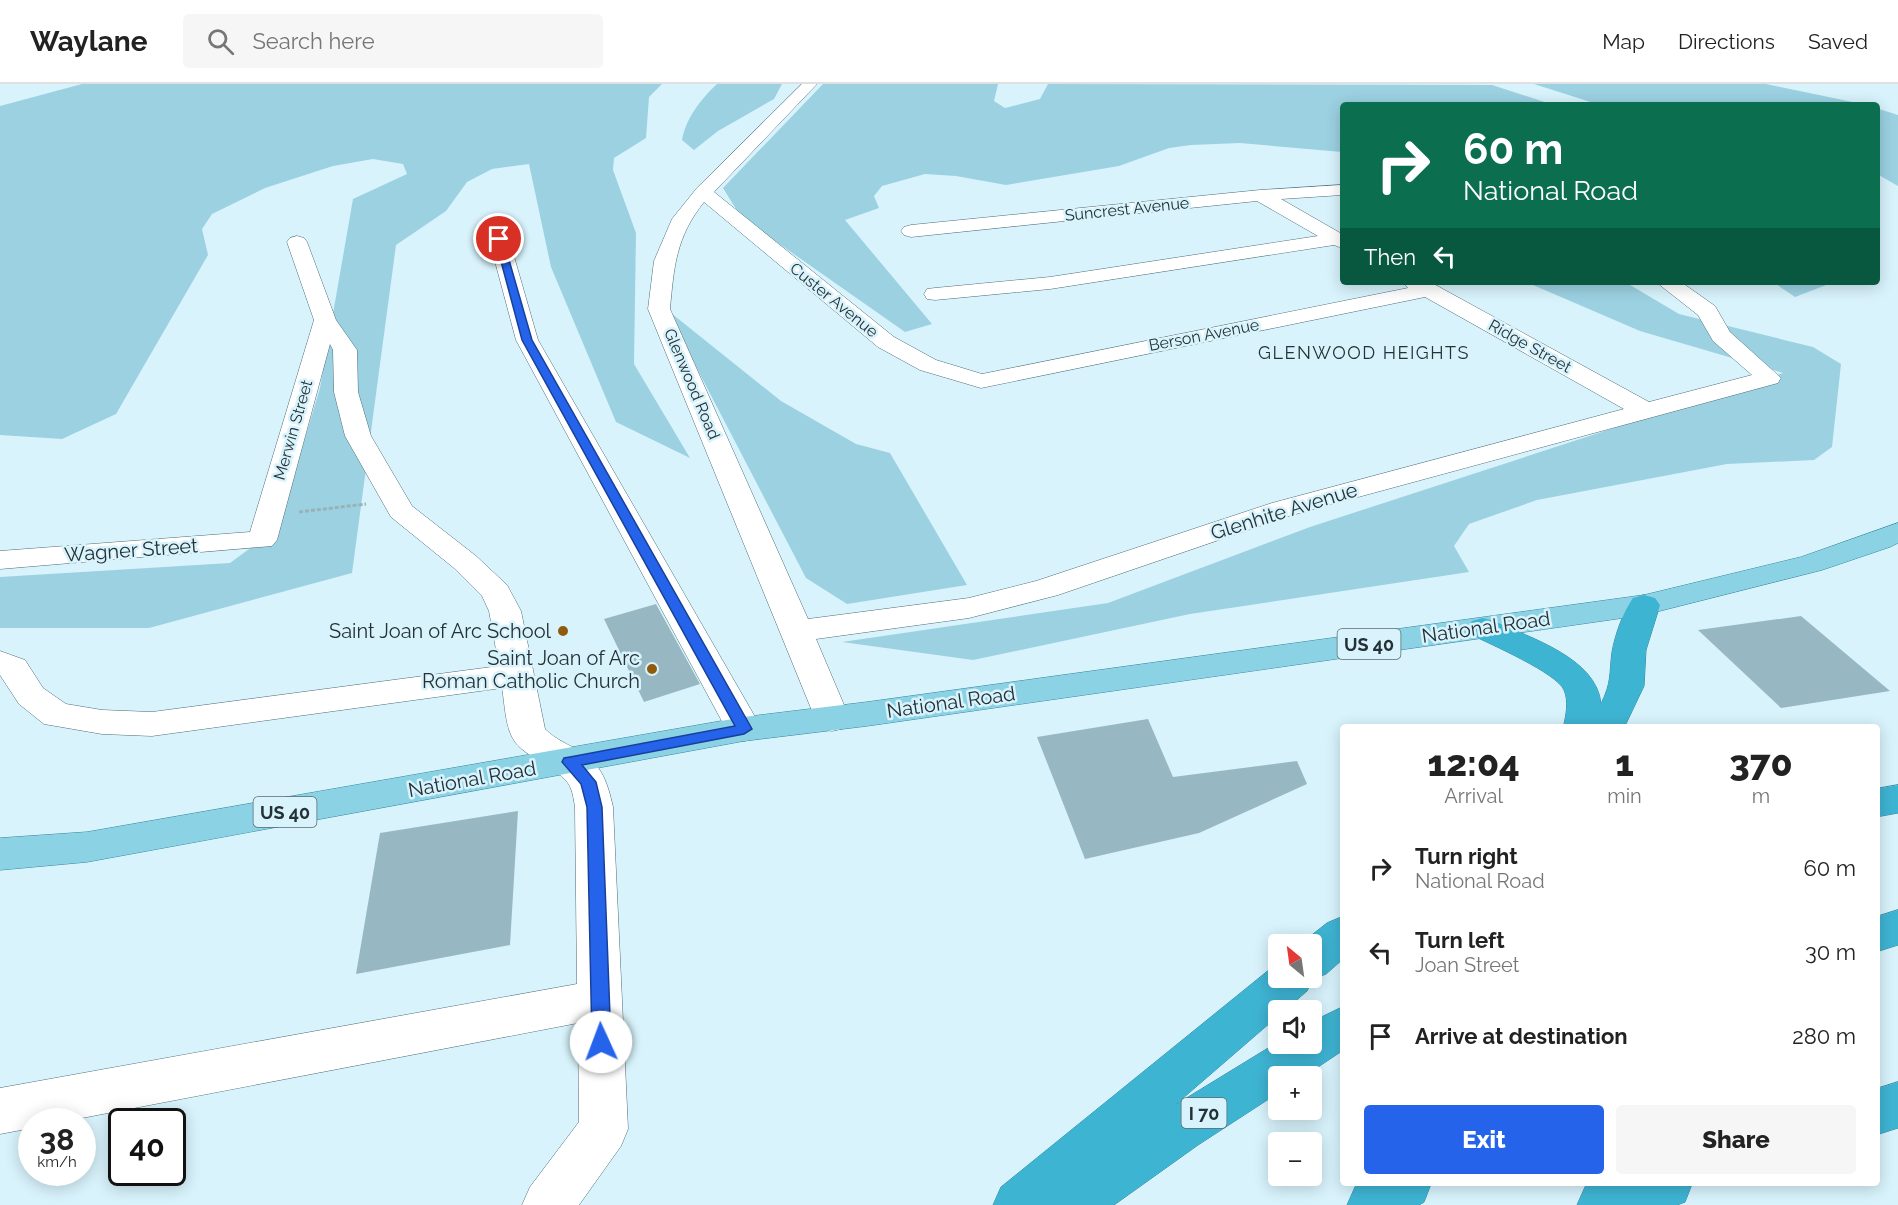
<!DOCTYPE html>
<html lang="en">
<head>
<meta charset="utf-8">
<style>
	body { margin:0; font-family:Raleway,sans-serif; background:#f6f6f6; color:#222; height:100vh; display:flex; flex-direction:column; font-size:22px; white-space:nowrap }
	* { box-sizing:border-box; margin:0 }
	p { font-size:20px; color:#767676 }
	.icon { flex:none; width:33px; height:33px; fill:none; stroke:currentColor; stroke-width:2; stroke-linecap:round; stroke-linejoin:round }
	.map { position:relative; flex:1; overflow:hidden }
	.sheet { position:absolute; left:1340px; top:640px; width:540px; height:462px; display:flex; flex-direction:column; background:#fff; border-radius:6px; box-shadow:0 3px 15px #0003 }
	.sheet>* { flex:none }
	.guide { position:absolute; left:1340px; top:18px; width:540px; height:183px; border-radius:6px; box-shadow:0 3px 15px #0003; background:#0b6e4f; color:#fff; overflow:hidden }
	.needle { width:39px; rotate:331deg }
	.controls { position:absolute; left:1268px; top:850px; display:grid; gap:12px }
	.controls a { display:grid; place-items:center; width:54px; height:54px; border-radius:6px; background:#fff; box-shadow:0 3px 15px #0003; font-size:30px }
	.speed { position:absolute; left:18px; top:1024px; display:flex; gap:12px; font-size:30px; font-weight:700; text-align:center }
	.speed>* { display:grid; place-content:center; width:78px; height:78px; border-radius:50%; background:#fff; box-shadow:0 3px 15px #0003; line-height:1 }
	.speed small { font-size:15px; font-weight:400 }
	.speed .limit { border:3px solid #111; border-radius:9px; background:#fff; color:#111 }
	.pin { position:absolute; display:grid; place-items:center; width:51px; height:51px; color:#fff; margin:-26px; border:3px solid #fff; border-radius:50%; box-shadow:0 2px 6px #0007 }
	.me { position:absolute; width:66px; margin:-33px; rotate:358deg; stroke-linejoin:round; filter:drop-shadow(0 0 4px #0008) }
	.turn { display:flex; align-items:center; gap:21px; height:126px; padding:0 24px; font-size:27px }
	.turn .icon { width:78px; height:78px; stroke-width:2.5 }
	.turn b { display:block; font-size:42px; line-height:51px }
	.then { display:flex; align-items:center; height:57px; padding:0 24px; background:#0003; gap:12px; font-size:22px }
	.eta { display:flex; justify-content:space-evenly; align-items:center; height:102px; text-align:center }
	.eta b { font-size:36px; font-weight:800; line-height:42px }
	.button { display:flex; gap:12px; margin-top:auto; padding:12px 24px }
	.button a { flex:1; height:69px; border-radius:6px; background:#2563eb; color:#fff; font-size:24px; font-weight:800; line-height:69px; text-align:center }
	.button a+a { background:#f6f6f6; color:#222 }
	ul { padding:0; list-style:none }
	li { display:flex; align-items:center; gap:18px; height:84px; padding:0 24px }
	li div { flex:1 }
	li b { display:block; font-size:22px }
	li em { font-style:normal }
	header { display:flex; align-items:center; gap:36px; box-sizing:border-box; height:84px; padding:0 30px; background:#fff; border-bottom:2px solid #e0e0e0 }
	header strong { font-size:28px }
	nav { display:flex; gap:33px; margin-inline-start:auto; font-size:21px }
	.search { width:420px; height:54px; background:#f6f6f6; display:flex; align-items:center; gap:15px; box-sizing:border-box; padding:0 21px; border-radius:6px; color:#767676; font-size:22px }
	.map>svg:first-child { display:block }
</style>
</head>
<body>
<header>
<strong>Waylane</strong>
<div class="search"><svg class="icon" aria-label="search" viewBox="0 0 24 24"><circle cx="10" cy="10" r="6"/><path d="M15 15l6 6"/></svg>Search here</div>
<nav><a>Map</a><a>Directions</a><a>Saved</a></nav>
</header>
<div class="map">
<svg width="1898" height="1121" viewBox="0 0 1898 1121">
	<rect width="100%" height="100%" fill="#d8f3fc"/>
	<path fill="#9cd1e2" d="M82,0H662L649,13L646,54L614,74L613,86L636,149L634,280L690,374L616,338L551,183L529,80L492,85L467,98L446,127L396,161L352,489L149,544H0V493L230,479L278,444L320,304L353,115L407,90L403,80L373,75L333,82L265,104L212,130L202,145L208,171L116,330L62,355L0,351V22Z
		M717,0H782L774,15L718,47L694,66L682,56C686,34 701,15 717,0Z
		M823,0H998L994,17L1005,24L1040,15L1048,0L1492,1L1554,21H1342V68L1240,59L1191,61L1169,64L1119,82L1006,101L956,92L925,90L882,102L874,112L879,124L845,136L932,240L905,248L741,133L723,104Z
		M1534,0H1766L1867,21H1600Z
		M1876,24L1898,31V102L1877,90Z
		M1526,198H1625L1679,230L1813,263L1841,280L1832,363L1814,376L1727,380L1537,416L1469,440L1454,462L1469,488L1190,530L973,576L842,558L1108,519L1310,443L1783,289L1640,247Z
		M1773,198H1834L1795,213Z
		M666,225L781,317L856,360L890,369L967,501L847,520L806,494Z"/>
	<path fill="#97b8c3" d="M656,520L700,600L644,618L604,535Z
		M1801,532L1890,607L1781,624L1698,546Z
		M1148,635L1173,693L1297,677L1307,700L1199,749L1085,775L1037,653Z
		M518,727L510,861L356,890L380,749Z"/>
	<g fill="none" stroke-linecap="round" stroke-linejoin="round">
		<defs>
			<path id="minor" d="M802,0H817L714,108L894,253L936,276L982,290L1408,204L1403,198H1430L1649,318L1752,291L1713,257L1698,231L1656,198H1681L1715,222L1730,248L1781,294L1778,299L1292,431L1058,511L969,534L816,555L850,635L845,644L832,647L819,644L648,225L654,177L672,135L697,104ZM704,118L878,263L920,286L981,304L1425,213L1624,325L1272,419L1036,497L969,514L808,535L670,225C674,182 676,153 704,118Z
				M1342,101V111L1281,115L1342,150V164L1334,161L1050,205L935,216L927,215L924,210L927,205L935,204L1050,193L1318,152L1257,117L911,153L904,151L901,147L904,143L911,141L1260,106Z
				M499,149L506,151L509,155L538,256L762,645L757,654L744,657L731,654L516,256L489,155L492,151Z
				M297,152L304,154L307,158L336,236L357,266L358,308L371,352L412,422L476,472L507,501L521,527L545,645C556,656 568,660 581,668C602,680 608,701 613,723L628,1045L621,1062L579,1121H522L530,1103L579,1038L578,939L61,1038H32V1044L0,1050V1004L577,900L575,723C574,717 573,710 571,705C565,686 530,677 515,658C505,644 505,621 502,604L152,652L102,650L44,640L19,620L0,591V567L25,576L43,604L66,620L102,626L152,628L499,582L489,527L482,512L454,484L391,433L345,352L334,308L333,266L330,260L277,456L272,462L0,485V467L250,448L314,236L287,158L290,154Z"/>
			<path id="major" d="M1898,439V459L1890,463L1822,486L1644,531L867,642L744,657L87,778L0,786V754L87,748L744,633L867,618L1644,511L1801,473Z"/>
			<path id="highway" d="M1644,511L1655,514L1660,521L1646,566L1644,602L1624,644H1563C1566,632 1569,617 1564,606C1557,589 1490,560 1472,551L1467,544L1472,537L1483,534L1494,537C1530,554 1597,574 1601,620C1612,597 1609,591 1612,568C1615,551 1623,528 1633,514Z
				M1898,701V729L1876,733V705Z
				M1898,826V861L1876,868V833Z
				M1342,833V876L1326,890L1313,895L1307,907L1284,927H1278V932L1175,1021L1278,958V960H1311V938L1342,923V967L1303,993H1278V1009L1198,1061L1114,1121H993L1001,1103L1275,881L1278,880V894H1311V861H1299L1327,839Z
				M1898,998V1044L1876,1051V1005Z
				M1360,1100H1431L1424,1118L1419,1121H1347L1355,1103Z
				M1593,1100H1692L1685,1118L1677,1121H1577L1585,1103Z"/>
		</defs>
		<use href="#minor" stroke="#4e6d77" stroke-width="1"/>
		<use href="#major" stroke="#35869c" stroke-width="1"/>
		<use href="#highway" stroke="#35869c" stroke-width="1"/>
		<path stroke="#9bb1b9" stroke-width="3" stroke-dasharray="4 2" stroke-linecap="butt" d="M299,428L366,420"/>
		<use href="#minor" fill="#fff" fill-rule="evenodd"/>
		<use href="#major" fill="#8bd2e5" fill-rule="evenodd"/>
		<use href="#highway" fill="#3eb4d3" fill-rule="evenodd"/>
	</g>
	<path fill="#2563eb" stroke="#184099" stroke-width="1.5" d="M499,152L503,155L532,256L752,645L744,650L582,681L596,698L602,723L611,958L608,965L601,967L594,965L592,958L587,723L581,700L562,678L564,674L570,673L735,642L522,256L495,155Z"/>
	<g fill="#905b0d" stroke="#d8f3fc" stroke-width="2">
		<circle cx="563" cy="547" r="6"/>
		<circle cx="652" cy="585" r="6"/>
	</g>
	<g text-anchor="middle" dominant-baseline="central" stroke-width="5" stroke-linejoin="round" paint-order="stroke">
		<g font-size="16" fill="#243136" stroke="#d8f3fc">
			<text transform="translate(1127 125) rotate(-6)">Suncrest Avenue</text>
			<text transform="translate(834 216) rotate(39)">Custer Avenue</text>
			<text transform="translate(1204 251) rotate(-11)">Berson Avenue</text>
			<text transform="translate(1530 262) rotate(29)">Ridge Street</text>
			<text transform="translate(692 300) rotate(67)">Glenwood Road</text>
			<text transform="translate(293 346) rotate(-74)">Merwin Street</text>
		</g>
		<g font-size="18" letter-spacing="1.5" fill="#243136" stroke="#d8f3fc">
			<text x="1364" y="268">GLENWOOD HEIGHTS</text>
		</g>
		<g fill="#d8f3fc" stroke="#5a6b71" stroke-width="1.5">
			<rect x="1337.5" y="545" width="63" height="30" rx="4.5"/>
			<rect x="253.5" y="713" width="63" height="30" rx="4.5"/>
			<rect x="1181.5" y="1014" width="45" height="30" rx="4.5"/>
		</g>
		<g font-size="18" font-weight="bold" fill="#243136">
			<text x="1369" y="560">US 40</text>
			<text x="285" y="728">US 40</text>
			<text x="1204" y="1029">I 70</text>
		</g>
		<g font-size="20" fill="#243136" stroke="#d8f3fc">
			<text transform="translate(1284 427) rotate(-17)">Glenhite Avenue</text>
			<text transform="translate(131 466) rotate(-4)">Wagner Street</text>
			<text transform="translate(1486 543) rotate(-8)">National Road</text>
			<text transform="translate(951 618) rotate(-8)">National Road</text>
			<text transform="translate(472 695) rotate(-10)">National Road</text>
		</g>
		<g font-size="20" fill="#243136" stroke="#d8f3fc" text-anchor="end">
			<text x="551" y="547">Saint Joan of Arc School</text>
			<text x="640" y="574">Saint Joan of Arc<tspan x="640" dy="23">Roman Catholic Church</tspan></text>
		</g>
	</g>
</svg>
<div class="controls">
<a><svg class="needle" viewBox="-14 -14 28 28"><path d="M0-13l5 13h-10z" fill="#e53935"/><path d="M0 13l5-13h-10z" fill="#767676"/></svg></a>
<a><svg class="icon" aria-label="sound" viewBox="0 0 24 24"><path d="M4 9h4l5-4v14l-5-4H4zM17 9q2 3 0 6"/></svg></a>
<a>+</a>
<a>−</a>
</div>
<div class="speed"><div>38<small>km/h</small></div><div class="limit">40</div></div>
<div class="pin" style="left:499px;top:155px;background:#d93025"><svg class="icon" aria-label="arrive" viewBox="0 0 24 24"><path d="M6 21V4h12l-3 4 3 4H6"/></svg></div>
<svg class="me" style="left:601px;top:958px" viewBox="-20 -20 40 40"><circle r="19" fill="#fff"/><path d="M0-13L10 11 0 6-10 11z" fill="#2563eb"/></svg>
<div class="guide">
<div class="turn"><svg class="icon" aria-label="right" viewBox="0 0 24 24"><path d="M7 20v-9h11M14 6l5 5-5 5"/></svg><div><b>60 m</b>National Road</div></div>
<div class="then">Then<svg class="icon" aria-label="left" viewBox="0 0 24 24"><path d="M17 20v-9H6M10 6l-5 5 5 5"/></svg></div>
</div>
<section class="sheet">
<div class="eta">
<div><b>12:04</b><p>Arrival</p></div>
<div><b>1</b><p>min</p></div>
<div><b>370</b><p>m</p></div>
</div>
<ul>
<li><svg class="icon" aria-label="right" viewBox="0 0 24 24"><path d="M7 20v-9h11M14 6l5 5-5 5"/></svg><div><b>Turn right</b><p>National Road</p></div><em>60 m</em></li>
<li><svg class="icon" aria-label="left" viewBox="0 0 24 24"><path d="M17 20v-9H6M10 6l-5 5 5 5"/></svg><div><b>Turn left</b><p>Joan Street</p></div><em>30 m</em></li>
<li><svg class="icon" aria-label="arrive" viewBox="0 0 24 24"><path d="M6 21V4h12l-3 4 3 4H6"/></svg><div><b>Arrive at destination</b></div><em>280 m</em></li>
</ul>
<div class="button"><a>Exit</a><a>Share</a></div>
</section>
</div>
</body>
</html>
